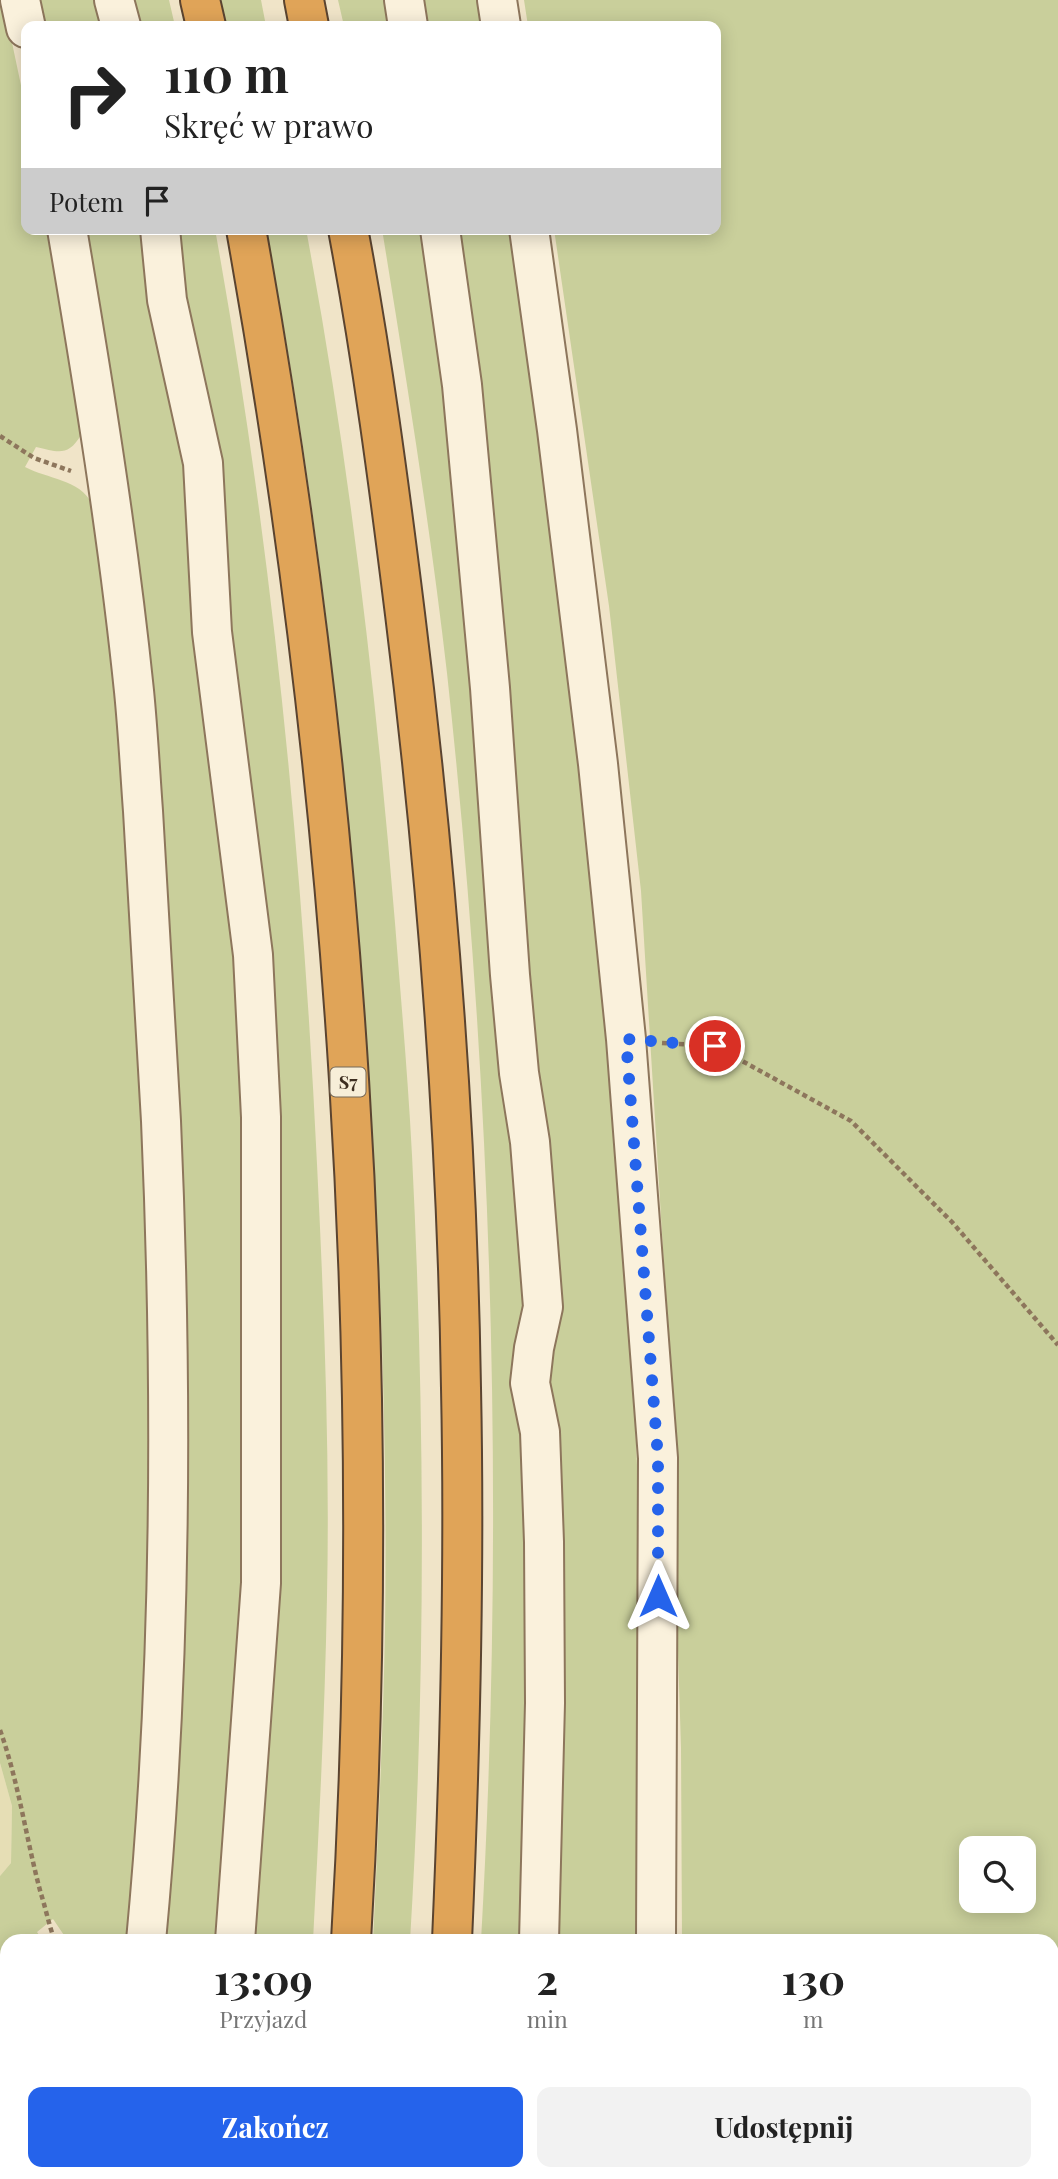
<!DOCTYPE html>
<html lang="pl">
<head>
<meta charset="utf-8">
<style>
	body { margin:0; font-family:"Playfair Display",serif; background:#f2f2f2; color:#222; height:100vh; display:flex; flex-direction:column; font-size:26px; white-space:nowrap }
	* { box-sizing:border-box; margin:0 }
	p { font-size:23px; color:#767676 }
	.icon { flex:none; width:38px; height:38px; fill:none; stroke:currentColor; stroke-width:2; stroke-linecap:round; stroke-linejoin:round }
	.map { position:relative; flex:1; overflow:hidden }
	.details { position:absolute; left:0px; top:1934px; width:1059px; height:247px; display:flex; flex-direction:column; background:#fff; border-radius:21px 21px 0 0; box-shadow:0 4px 18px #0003 }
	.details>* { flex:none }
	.top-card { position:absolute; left:21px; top:21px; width:700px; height:214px; border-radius:14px; box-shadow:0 4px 18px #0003; background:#fff; color:#222; overflow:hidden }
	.tools { position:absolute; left:959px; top:1836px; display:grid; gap:14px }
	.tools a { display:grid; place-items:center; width:77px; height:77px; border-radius:14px; background:#fff; box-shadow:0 4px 18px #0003; font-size:35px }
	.pin { position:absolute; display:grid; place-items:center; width:60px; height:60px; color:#fff; margin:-30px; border:4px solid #fff; border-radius:50%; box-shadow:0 2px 7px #0007 }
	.me { position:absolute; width:77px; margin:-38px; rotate:0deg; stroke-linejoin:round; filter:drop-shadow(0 0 5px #0008) }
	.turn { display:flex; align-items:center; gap:24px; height:147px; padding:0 28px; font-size:32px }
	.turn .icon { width:91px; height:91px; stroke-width:2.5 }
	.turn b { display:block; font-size:49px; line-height:60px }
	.then { display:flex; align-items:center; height:66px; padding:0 28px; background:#0003; gap:14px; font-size:26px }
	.eta { display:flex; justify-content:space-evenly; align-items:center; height:119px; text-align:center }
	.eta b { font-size:42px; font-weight:700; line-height:49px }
	.action { display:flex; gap:14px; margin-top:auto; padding:14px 28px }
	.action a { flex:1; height:80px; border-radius:14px; background:#2563eb; color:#fff; font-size:28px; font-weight:700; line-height:80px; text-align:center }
	.action a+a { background:#f2f2f2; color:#222 }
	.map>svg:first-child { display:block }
</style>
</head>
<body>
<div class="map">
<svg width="1058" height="2179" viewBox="0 0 1058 2179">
	<rect width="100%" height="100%" fill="#f0e4c8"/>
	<path fill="#e6deb5" d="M0,1763L12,1806L11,1863L0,1876Z"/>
	<path fill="#c9cf9b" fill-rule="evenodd" d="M0,0H3L26,109V229H50L81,435C68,457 58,452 36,447L25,467C47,479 80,479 92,504L114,679L142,1005L152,1452L141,1770L127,1941H68L53,1919L37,1932L43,1941H7V2174H102V2179H0V1876L11,1863L12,1806L0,1763Z
		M36,0H169L175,26H42Z
		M221,0H261L266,26H226Z
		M338,0H482L486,26H344Z
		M524,0H1058V2179H664V2174H1052V1941H682L681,1748L668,1331L641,891L609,606L554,229H716V26H528ZM971,1848H1024V1900H971Z
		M83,229H215C271,539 302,850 317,1164C324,1308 330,1452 327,1596C325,1711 319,1826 313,1941H160L184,1221L180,1101L173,1002Z
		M266,229H306C349,458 376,691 395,923C401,1000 408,1078 412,1155C425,1416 426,1680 410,1941H373C378,1837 383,1734 385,1630C388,1425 379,1221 364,1017C345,753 316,490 266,229Z
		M382,229H513L593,866L630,1304L639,1511L638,1941H481C505,1518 493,1095 447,673C430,525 406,377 382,229Z
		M136,2174H296V2179H135Z
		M464,2174H625L624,2179H464Z"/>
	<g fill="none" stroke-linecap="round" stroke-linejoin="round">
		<defs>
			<path id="minor" d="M20,0L26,28
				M114,0L121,26
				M404,0L408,26
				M497,0L501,26
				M67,229C93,382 118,536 134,691C138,731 140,771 143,811C150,915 156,1018 161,1121C173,1395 172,1668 146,1941
				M160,229L167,300L203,463L212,632L253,955L261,1117V1583L235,1941
				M440,229L462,385L490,688L510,975L519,1073L530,1142L543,1307L534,1348L530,1383L540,1432L544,1542L545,1703L539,1941
				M529,229L557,430L598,764L626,1039L658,1458L656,1941
				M116,2179L117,2174
				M211,2179L212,2174
				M529,2179V2174
				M642,2179L643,2174"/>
			<path id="highway" d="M200,0L206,26
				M304,0L309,26
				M246,229C347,792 385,1369 351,1941
				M348,229C372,356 389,485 405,614C437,871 457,1129 461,1388C465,1573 460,1757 452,1941
				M334,2179V2174
				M434,2179L435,2174"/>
		</defs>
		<use href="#minor" stroke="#8d765c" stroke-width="42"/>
		<use href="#highway" stroke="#5b4430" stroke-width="42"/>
		<path stroke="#8d765c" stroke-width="4.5" stroke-dasharray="5 3.5" stroke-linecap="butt" d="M0,436L34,458L71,471
			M662,1043L715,1046L851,1121L952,1222L1058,1345
			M0,1730C19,1783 26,1839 41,1894C46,1909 49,1926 55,1941"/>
		<use href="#minor" stroke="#faf1dc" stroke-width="38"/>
		<use href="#highway" stroke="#e0a458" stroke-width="38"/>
	</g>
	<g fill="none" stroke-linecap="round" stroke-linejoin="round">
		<path stroke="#2563eb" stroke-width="12" stroke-dasharray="0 21.6" d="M658,1596V1458L626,1039L715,1046"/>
	</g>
	<g text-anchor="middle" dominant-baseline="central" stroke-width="7" stroke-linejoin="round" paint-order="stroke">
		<rect fill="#f7eed8" stroke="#756857" stroke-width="2" x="330.5" y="1067.5" width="35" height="29" rx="5"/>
		<g font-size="18" font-weight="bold" fill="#3d2e20">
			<text x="348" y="1082">S7</text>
		</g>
	</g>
</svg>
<div class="tools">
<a><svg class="icon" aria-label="search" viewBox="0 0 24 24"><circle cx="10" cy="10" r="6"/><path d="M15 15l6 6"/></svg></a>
</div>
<div class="pin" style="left:715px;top:1046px;background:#d93025"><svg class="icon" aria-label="arrive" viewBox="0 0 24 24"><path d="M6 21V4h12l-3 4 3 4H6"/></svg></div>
<svg class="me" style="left:658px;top:1596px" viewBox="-20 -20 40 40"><path d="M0-17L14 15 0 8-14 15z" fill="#2563eb" stroke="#fff" stroke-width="4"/></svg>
<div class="top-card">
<div class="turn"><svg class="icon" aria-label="right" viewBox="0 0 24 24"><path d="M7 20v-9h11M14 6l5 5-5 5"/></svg><div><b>110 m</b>Skręć w prawo</div></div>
<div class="then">Potem<svg class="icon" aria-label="arrive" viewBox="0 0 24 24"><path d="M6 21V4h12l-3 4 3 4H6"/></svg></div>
</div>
<section class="details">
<div class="eta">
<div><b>13:09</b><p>Przyjazd</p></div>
<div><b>2</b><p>min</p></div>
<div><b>130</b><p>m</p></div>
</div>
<div class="action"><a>Zakończ</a><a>Udostępnij</a></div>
</section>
</div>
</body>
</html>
